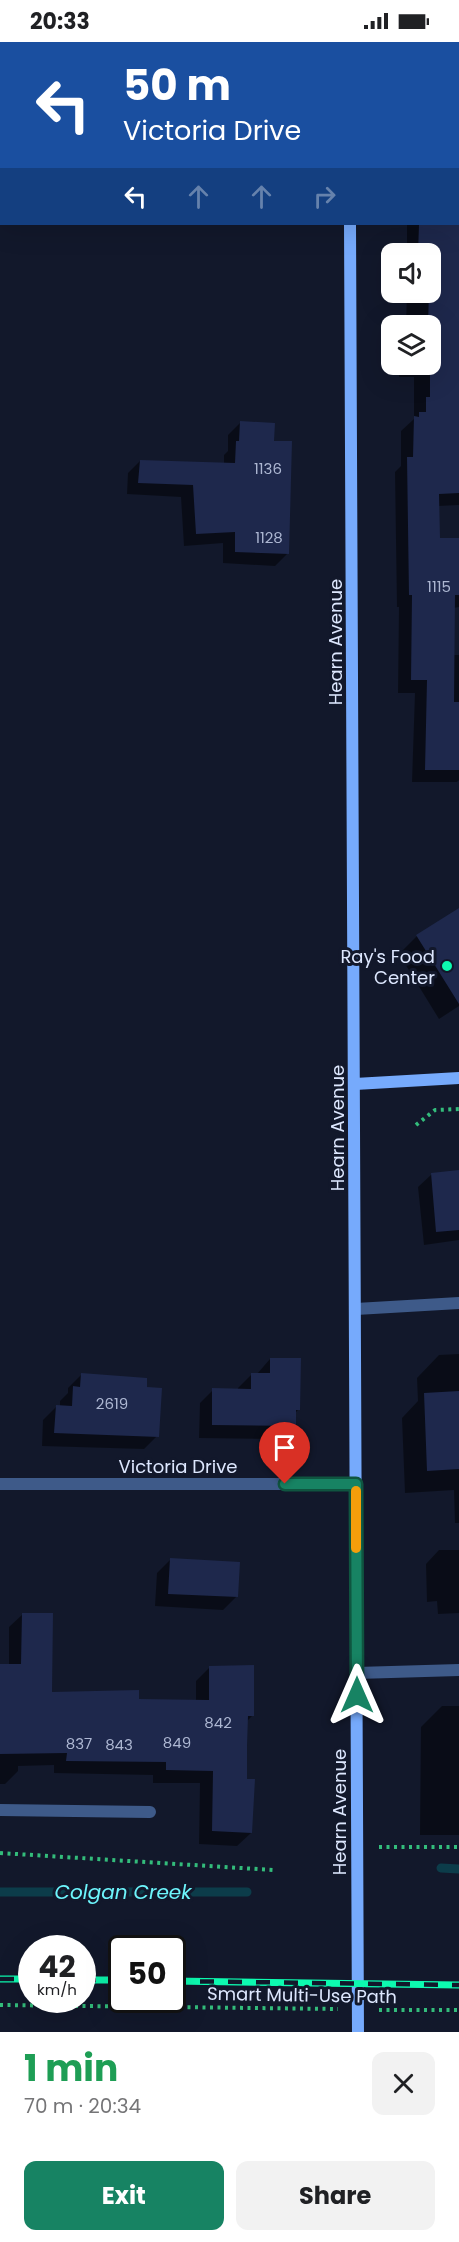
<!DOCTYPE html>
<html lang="en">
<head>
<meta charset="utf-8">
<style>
	body { margin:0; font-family:Poppins,sans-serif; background:#f2f2f2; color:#202124; height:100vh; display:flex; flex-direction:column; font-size:22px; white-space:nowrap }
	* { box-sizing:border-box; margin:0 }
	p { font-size:20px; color:#757577 }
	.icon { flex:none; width:33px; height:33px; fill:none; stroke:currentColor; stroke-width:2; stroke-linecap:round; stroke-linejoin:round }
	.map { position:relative; height:1990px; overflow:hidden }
	.drawer { display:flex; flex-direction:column; background:#fff; flex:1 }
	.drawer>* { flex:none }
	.banner { position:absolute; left:0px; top:0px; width:459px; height:183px; box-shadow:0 6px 24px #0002; background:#1a4fa0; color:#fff; overflow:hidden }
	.fabs { position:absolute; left:381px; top:201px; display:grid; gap:12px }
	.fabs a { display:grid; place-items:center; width:60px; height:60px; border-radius:12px; background:#fff; box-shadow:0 6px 24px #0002; font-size:30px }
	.speed { position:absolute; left:18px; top:1893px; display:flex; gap:12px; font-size:30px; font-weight:700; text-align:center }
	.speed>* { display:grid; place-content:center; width:78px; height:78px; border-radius:50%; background:#fff; box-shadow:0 6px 24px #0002; line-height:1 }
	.speed small { font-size:15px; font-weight:400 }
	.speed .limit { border:3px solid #111; border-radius:9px; background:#fff; color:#111 }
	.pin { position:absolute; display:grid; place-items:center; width:51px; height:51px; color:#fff; margin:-62px -26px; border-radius:50% 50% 50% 0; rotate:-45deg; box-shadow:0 0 6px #0007 }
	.pin .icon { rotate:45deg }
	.me { position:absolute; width:66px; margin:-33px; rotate:0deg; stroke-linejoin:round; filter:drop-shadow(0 0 4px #0008) }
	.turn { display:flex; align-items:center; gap:21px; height:126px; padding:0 24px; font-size:27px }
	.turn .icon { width:78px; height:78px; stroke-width:2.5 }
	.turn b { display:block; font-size:42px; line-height:51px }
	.lanes { display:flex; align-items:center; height:57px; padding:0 24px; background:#0003; justify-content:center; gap:30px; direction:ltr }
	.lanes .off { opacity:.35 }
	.round { display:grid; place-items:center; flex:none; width:63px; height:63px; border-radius:12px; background:#f2f2f2 }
	.summary { display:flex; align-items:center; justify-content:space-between; height:102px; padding:0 24px }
	h1 { font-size:36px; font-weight:700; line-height:45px; color:#1e9e55 }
	.action { display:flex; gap:12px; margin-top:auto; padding:12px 24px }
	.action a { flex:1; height:69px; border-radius:12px; background:#178363; color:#fff; font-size:24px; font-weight:700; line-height:69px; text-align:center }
	.action a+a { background:#f2f2f2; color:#202124 }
	.status { display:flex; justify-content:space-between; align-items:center; height:42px; padding:0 30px; background:#fff; direction:ltr }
	.status svg { height:16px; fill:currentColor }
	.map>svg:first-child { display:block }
</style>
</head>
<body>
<div class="status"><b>20:33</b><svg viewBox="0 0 49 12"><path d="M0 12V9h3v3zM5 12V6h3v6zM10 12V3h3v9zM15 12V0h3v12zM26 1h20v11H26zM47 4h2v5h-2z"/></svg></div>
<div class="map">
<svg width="459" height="1990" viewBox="0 0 459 1990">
	<rect width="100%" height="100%" fill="#12182b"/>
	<path fill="#0007" d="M53,0H127L53,2Z
		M211,0H273L211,2Z
		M407,0H454L407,2Z
		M458,6L459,463L438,464L439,498H459V565L453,566V613H459V738L457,740H412L415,651H398L399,565H397L395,430L401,424V389L414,377V335H399V322H430V284H406L407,250H430V212H407V182H458Z
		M240,381L273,400L287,512L275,524L223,521V501L184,504L181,455L127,452L128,431L140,419L224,422V413L228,409V393Z
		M459,868V964L439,977L399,912L417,894Z
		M459,1130V1198L424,1203L418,1145L432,1132Z
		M459,1312V1481H455L454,1448L405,1451L402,1376L418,1359L417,1336L439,1313Z
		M270,1317L298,1368L295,1371V1384L281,1397L199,1396L200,1361L213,1348H238V1346L252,1332H257Z
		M81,1333L145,1347L157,1394L144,1407L42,1404L43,1378L56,1365H60V1359L68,1351V1346Z
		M439,1508H459V1571L438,1572L437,1559L427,1560L426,1522Z
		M170,1518L237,1554L223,1568L155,1564L157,1531Z
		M23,1572L50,1651L137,1659H196V1639L209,1626L252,1674L246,1680V1738L251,1791L237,1804L199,1802L200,1741H153V1733L54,1731V1723L18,1724V1729L5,1742H0V1623H9V1585Z
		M442,1664H459V1793H420L421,1685Z"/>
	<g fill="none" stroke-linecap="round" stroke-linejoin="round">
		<path stroke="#0c3c4a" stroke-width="9" d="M441,1826L459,1827
			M0,1850H247"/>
	</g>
	<path fill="#1e284c" d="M419,182L459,183V451L439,452L440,496H459V553H455L454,660H459V728H425L427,638H411L412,553H409L407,415H413L414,374L419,375V370H426V355H430V284H428L430,212H418Z
		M240,379L275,381L274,399H292L289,512L235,510V490L196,492L193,443L138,441L140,418L235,421L236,399H239Z
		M459,866V962L416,893Z
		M459,1128V1188L436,1190L431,1131Z
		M270,1316H301L300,1368H296V1384L212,1383V1346L251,1347V1331H270Z
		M81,1331L147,1336V1345L162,1346L159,1395L54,1391L56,1363L72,1364L73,1344L80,1345Z
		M459,1349V1427L427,1429L424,1351Z
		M170,1516L240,1520L238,1555L168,1552Z
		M22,1571H53L52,1650L139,1648V1657L209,1658V1624L254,1623V1674H248L247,1704V1737H255L252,1791L212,1789L213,1729L166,1728V1720L66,1719L67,1711L0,1712V1622H21Z"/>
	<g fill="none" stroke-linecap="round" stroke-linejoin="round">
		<path stroke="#33bc7b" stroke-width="4" stroke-dasharray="3 4.5" stroke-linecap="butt" d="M416,1083L435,1068L459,1067
			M379,1805H459
			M0,1811L273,1828
			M0,1963L338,1967
			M379,1968H459"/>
		<path stroke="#3e5a89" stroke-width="12" d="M356,1267L459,1261
			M357,1631L459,1628
			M0,1768L150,1770"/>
		<path stroke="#3e5a89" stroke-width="12" d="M6,2V0
			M0,1442H356"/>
		<path stroke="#76aafc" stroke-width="12" d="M349,0L350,2
			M350,182L358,1990
			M355,1042L459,1036"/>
		<defs>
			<path id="rail" d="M0,1937H32
				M82,1938H122
				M172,1939L459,1943"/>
		</defs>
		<use href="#rail" stroke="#0dfab0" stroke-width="7"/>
		<use href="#rail" stroke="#12182b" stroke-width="4.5" stroke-dasharray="14" stroke-linecap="butt"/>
	</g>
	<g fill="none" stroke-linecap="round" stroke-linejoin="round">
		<defs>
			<path id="route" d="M285,1442H356L357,1653"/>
		</defs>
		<use href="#route" stroke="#0f5540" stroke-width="15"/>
		<use href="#route" stroke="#178363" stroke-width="10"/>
		<path stroke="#f59e0b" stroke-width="10" d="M356,1449V1506"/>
	</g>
	<circle fill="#0dfab0" stroke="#12182b" stroke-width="2" cx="447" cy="924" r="6"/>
	<g text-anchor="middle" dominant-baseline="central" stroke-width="6" stroke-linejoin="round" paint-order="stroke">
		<g font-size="15" fill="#adb7d2">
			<text x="268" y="426">1136</text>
			<text x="269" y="495">1128</text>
			<text x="439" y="544">1115</text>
			<text x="112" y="1361">2619</text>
			<text x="218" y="1680">842</text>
			<text x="177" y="1700">849</text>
			<text x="79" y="1701">837</text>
			<text x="119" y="1702">843</text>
		</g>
		<g font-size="18" fill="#dde7fe" stroke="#12182b">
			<text transform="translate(335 600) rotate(-90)">Hearn Avenue</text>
			<text transform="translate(337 1086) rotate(-90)">Hearn Avenue</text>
			<text x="178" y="1424">Victoria Drive</text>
			<text transform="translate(339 1770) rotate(-90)">Hearn Avenue</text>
			<text transform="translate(302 1953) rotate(1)">Smart Multi-Use Path</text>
		</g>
		<g font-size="18" fill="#dde7fe" stroke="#12182b" text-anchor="end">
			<text x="435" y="914">Ray's Food<tspan x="435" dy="21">Center</tspan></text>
		</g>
		<g font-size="20" font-style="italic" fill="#6df5fc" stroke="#12182b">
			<text x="123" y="1850">Colgan Creek</text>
		</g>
	</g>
</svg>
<div class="fabs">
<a><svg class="icon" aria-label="sound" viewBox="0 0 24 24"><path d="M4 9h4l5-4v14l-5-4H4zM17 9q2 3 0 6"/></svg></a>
<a><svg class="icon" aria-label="layers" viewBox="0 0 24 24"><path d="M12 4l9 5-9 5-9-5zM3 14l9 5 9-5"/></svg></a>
</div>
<div class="speed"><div>42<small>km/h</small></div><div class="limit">50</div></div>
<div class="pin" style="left:285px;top:1442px;background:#d93025"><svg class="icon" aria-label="arrive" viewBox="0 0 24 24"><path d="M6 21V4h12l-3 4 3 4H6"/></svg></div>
<svg class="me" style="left:357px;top:1653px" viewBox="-20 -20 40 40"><path d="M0-17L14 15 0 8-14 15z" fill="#178363" stroke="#fff" stroke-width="4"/></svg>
<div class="banner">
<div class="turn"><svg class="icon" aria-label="left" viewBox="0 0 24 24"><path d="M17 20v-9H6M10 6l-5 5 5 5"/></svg><div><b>50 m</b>Victoria Drive</div></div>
<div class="lanes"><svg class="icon" aria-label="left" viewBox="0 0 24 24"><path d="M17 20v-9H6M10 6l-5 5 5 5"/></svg><svg class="icon off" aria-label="ahead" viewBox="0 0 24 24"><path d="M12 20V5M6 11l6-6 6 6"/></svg><svg class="icon off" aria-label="ahead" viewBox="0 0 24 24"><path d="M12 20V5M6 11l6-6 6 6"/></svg><svg class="icon off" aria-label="right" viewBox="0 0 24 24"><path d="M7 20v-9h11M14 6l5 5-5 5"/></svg></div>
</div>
</div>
<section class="drawer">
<div class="summary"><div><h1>1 min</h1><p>70 m · 20:34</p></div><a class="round"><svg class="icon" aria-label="close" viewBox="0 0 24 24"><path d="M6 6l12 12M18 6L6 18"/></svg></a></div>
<div class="action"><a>Exit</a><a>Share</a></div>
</section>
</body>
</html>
